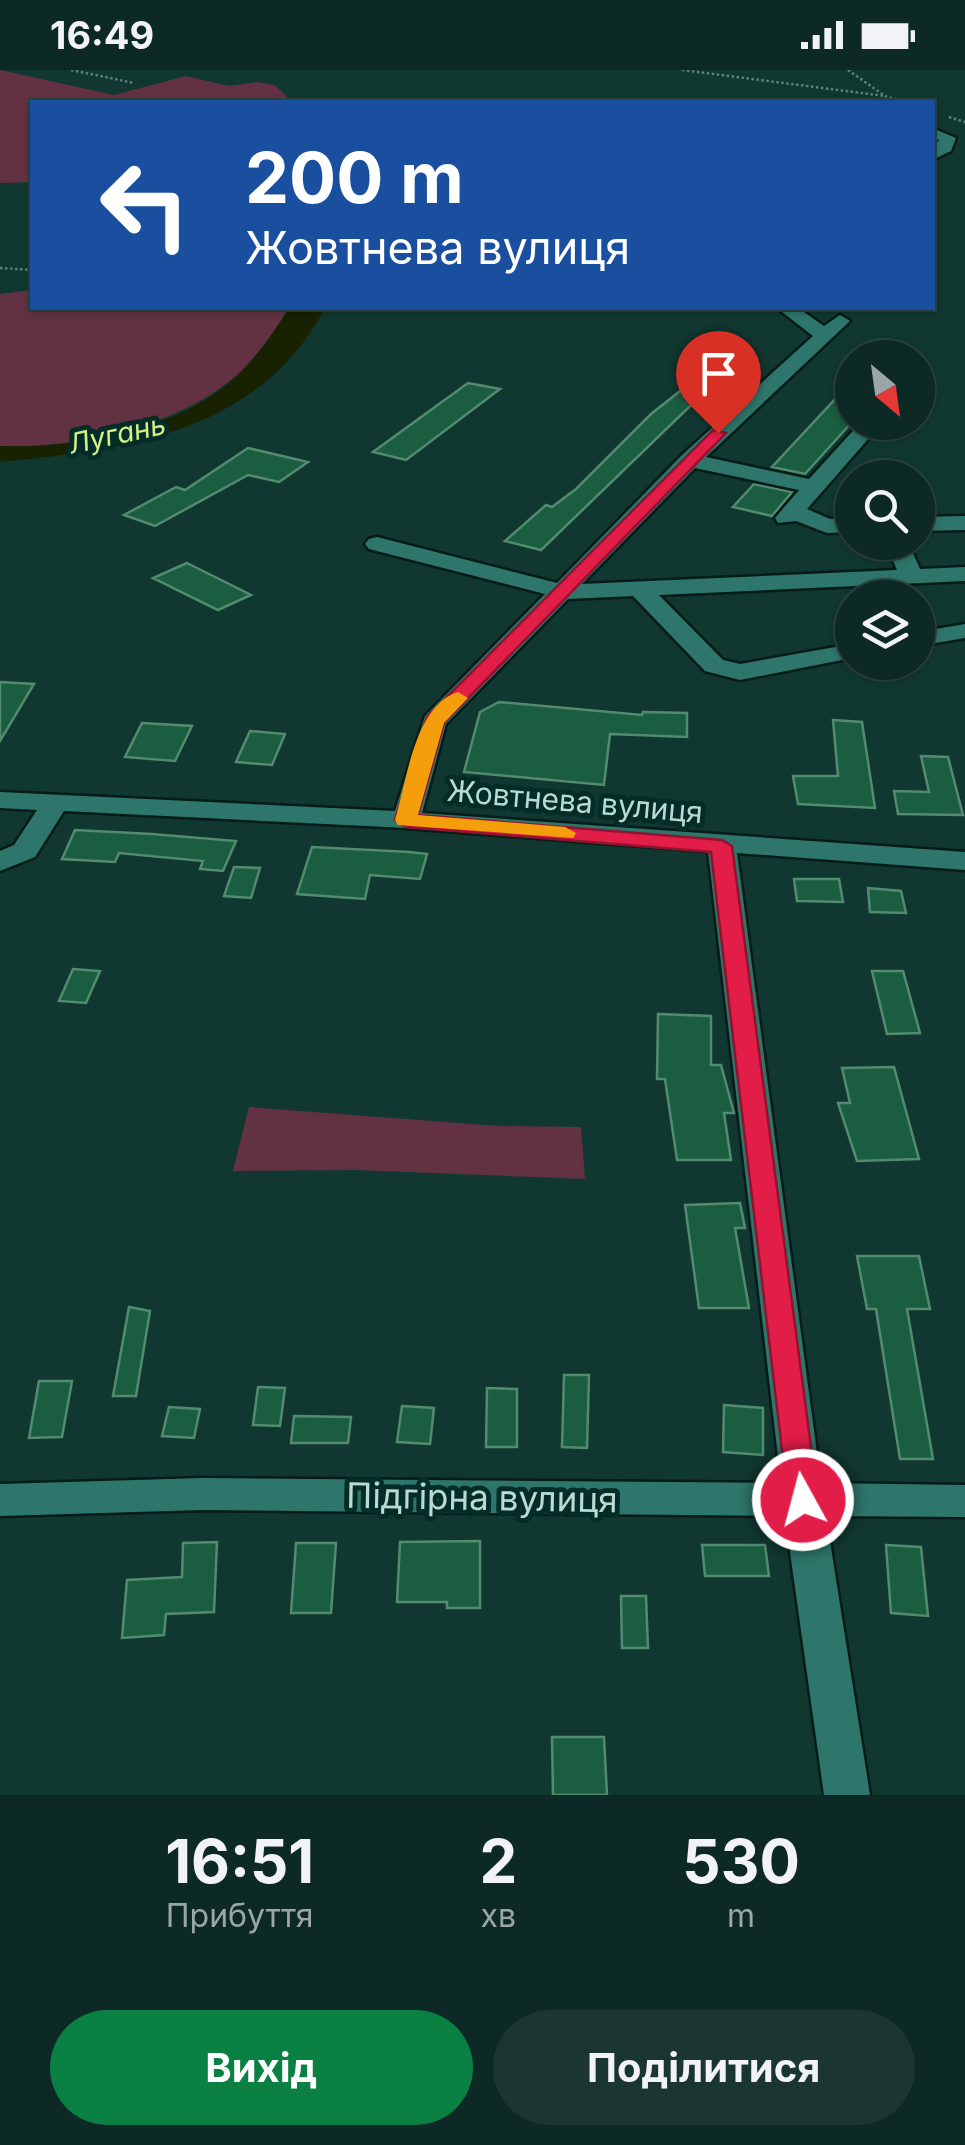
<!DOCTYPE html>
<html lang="uk">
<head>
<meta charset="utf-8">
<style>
	body { margin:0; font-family:Inter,sans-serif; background:#1b3532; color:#f1f3f6; height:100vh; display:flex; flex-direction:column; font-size:38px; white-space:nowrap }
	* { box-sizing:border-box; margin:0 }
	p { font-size:32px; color:#9aa6a7 }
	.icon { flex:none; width:55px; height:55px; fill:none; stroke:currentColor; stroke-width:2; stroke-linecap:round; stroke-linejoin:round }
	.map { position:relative; height:1725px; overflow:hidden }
	.drawer { display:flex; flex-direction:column; background:#0d2925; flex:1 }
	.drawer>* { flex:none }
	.banner { position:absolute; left:30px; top:30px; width:905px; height:210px; border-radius:0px; box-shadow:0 2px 8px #0004,0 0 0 2px #2d4542; background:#1a4fa0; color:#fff; overflow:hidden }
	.needle { width:65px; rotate:151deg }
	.fabs { position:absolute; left:835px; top:270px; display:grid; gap:20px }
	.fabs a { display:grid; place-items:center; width:100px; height:100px; border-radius:50%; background:#0d2925; box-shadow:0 2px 8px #0004,0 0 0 2px #2d4542; font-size:50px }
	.pin { position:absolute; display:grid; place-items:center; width:85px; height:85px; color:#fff; margin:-102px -42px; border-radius:50% 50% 50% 0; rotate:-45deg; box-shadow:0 0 10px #0007 }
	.pin .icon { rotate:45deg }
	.me { position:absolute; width:110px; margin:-55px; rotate:353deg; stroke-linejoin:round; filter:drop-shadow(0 0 8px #0008) }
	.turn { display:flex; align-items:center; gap:35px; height:210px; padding:0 50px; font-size:45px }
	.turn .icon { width:130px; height:130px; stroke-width:2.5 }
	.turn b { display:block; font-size:70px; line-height:85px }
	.eta { display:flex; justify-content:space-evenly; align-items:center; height:170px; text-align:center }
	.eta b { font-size:60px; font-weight:700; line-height:70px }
	.button { display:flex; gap:20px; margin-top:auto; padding:20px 50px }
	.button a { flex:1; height:115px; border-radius:60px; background:#0b8043; color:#fff; font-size:40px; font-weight:700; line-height:115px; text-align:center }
	.button a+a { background:#1b3532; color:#f1f3f6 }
	.status { display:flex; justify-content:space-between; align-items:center; height:70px; padding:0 50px; background:#0d2925; direction:ltr }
	.status svg { height:28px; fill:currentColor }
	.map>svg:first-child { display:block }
</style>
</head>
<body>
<div class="status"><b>16:49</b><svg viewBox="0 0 49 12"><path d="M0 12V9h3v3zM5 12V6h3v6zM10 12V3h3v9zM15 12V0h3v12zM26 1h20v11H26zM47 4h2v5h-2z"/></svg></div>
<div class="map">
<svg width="965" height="1725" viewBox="0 0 965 1725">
	<rect width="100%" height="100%" fill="#113731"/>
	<path fill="#633242" d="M0,0L114,25L186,6L229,16L258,12L275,15L292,32H32V112L0,113Z
		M32,220V238H289C275,259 262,281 243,299C186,355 78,379 0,376V224Z
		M249,1037L498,1056L581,1057L585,1109L356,1100L233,1101Z"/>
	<path fill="#182100" d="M289,238H325C260,362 126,380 0,392V376C77,379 181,360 238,305C258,285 275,261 289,238Z"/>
	<path fill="#1a5d41" stroke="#538b6f" stroke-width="2.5" d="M703,303L713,314L541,480L505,471L546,435L552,437L576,419L651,344Z
		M852,311V352L805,404L772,397Z
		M468,313L500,319L406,390L373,382Z
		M248,378L308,392L279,412L248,405L155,456L124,445L176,417L185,420Z
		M754,414L792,422L772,446L733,437Z
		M187,493L251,525L218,540L153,508Z
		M0,612L34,614L0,671Z
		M499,632L642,645L643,642L687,643V667L610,664L604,715L464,702L480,642Z
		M833,650L862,652L875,738L798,734L793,706H838Z
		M142,653L192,656L175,691L125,687Z
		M250,661L285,664L272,695L236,692Z
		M921,686L948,687L963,745L898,744L894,721L929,722Z
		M75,760L152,764L236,771L223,801L200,799L203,791L119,783L115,792L62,789Z
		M312,777L410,782L427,784L420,809L370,805L365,829L297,824Z
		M234,797L260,798L251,828L224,826Z
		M794,809H839L843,832L797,831Z
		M868,818L901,821L906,843L870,842Z
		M73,899L100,901L86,933L59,931Z
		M872,901H903L920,963L887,964Z
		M658,944L711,946V995H721L734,1043H724L731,1090H677L665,1009H657Z
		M894,997L919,1089L857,1091L838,1033H850L842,998Z
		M740,1133L745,1158H735L749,1238H699L685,1135Z
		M857,1186H919L930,1239H907L933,1389H900L876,1239H867Z
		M129,1237L150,1241L136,1326H113Z
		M564,1305H589L587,1378L562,1377Z
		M39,1311H72L62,1367L29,1368Z
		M258,1317L285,1318L280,1356L253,1355Z
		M487,1318L517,1319V1377H486Z
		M724,1335L763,1338V1385L723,1382Z
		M402,1336L434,1338L430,1374L397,1372Z
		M169,1337L200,1339L194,1368L162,1366Z
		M294,1346L351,1347L348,1373H291Z
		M480,1471V1538H447V1532H397L400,1472Z
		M217,1472L214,1542L166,1544L164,1565L122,1568L127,1510L182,1507L183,1473Z
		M296,1473H336L331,1543H291Z
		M702,1475H765L769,1506H705Z
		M886,1475L921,1477L928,1546L891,1543Z
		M621,1526H646L648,1578H622Z
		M552,1667H604L607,1725H553Z"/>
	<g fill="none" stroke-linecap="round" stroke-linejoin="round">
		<defs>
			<path id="minor" d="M932,58L956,68L951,81L932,90V78L939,70L932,68Z
				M777,238H798L824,256L840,245L850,251L706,387L809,409L861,352H883L807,439L830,449L852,448V462L827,463L796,451L778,453L775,448L799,420L695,398L582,514L897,500L885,472H908L920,499L965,497V511L659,525L723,590L740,594L852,574V588L740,610L705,601L633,526L568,529L446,654L422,743L965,782V800L737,783L821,1413L965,1415V1447L826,1446L870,1725H824L785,1446L203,1440L0,1446V1414L203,1408L781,1413L708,781L406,758L64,741L35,787L0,801V781L14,775L37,740L0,738V722L395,741L425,646L545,524L369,479L365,474L369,469L377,467L557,513L682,385L813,266Z
				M965,446V460L918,461V447Z
				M965,554V568L918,576V562Z"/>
		</defs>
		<use href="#minor" stroke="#061c18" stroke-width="5"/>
		<path stroke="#5d807a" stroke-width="2.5" stroke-dasharray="2.5 2.5" stroke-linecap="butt" d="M71,0L134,13
			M682,0L885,26
			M848,0L885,26L905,32
			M949,47L965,52
			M0,198L32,200"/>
		<use href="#minor" fill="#2e766b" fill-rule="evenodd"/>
	</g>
	<path fill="#e11d48" stroke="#92132f" stroke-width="2.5" d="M713,360L726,363L444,653L418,745L722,770L732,776L818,1430L814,1439L803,1443L792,1439L788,1430L711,782L406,757L395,750L427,647Z"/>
	<path fill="#f59e0b" d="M458,622L468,628L444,653L418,745L565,757L576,763L573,768L398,755L395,750C407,711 414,636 458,622Z"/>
	<g text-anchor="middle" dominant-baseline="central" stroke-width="10" stroke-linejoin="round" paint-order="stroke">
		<g font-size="28" font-style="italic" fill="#d5f089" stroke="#052d27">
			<text transform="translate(117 364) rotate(-12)">Лугань</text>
		</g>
		<g font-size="30" fill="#badbd4" stroke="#052d27">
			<text transform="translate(575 731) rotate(5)">Жовтнева вулиця</text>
		</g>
		<g font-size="35" fill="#badbd4" stroke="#052d27">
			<text transform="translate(482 1427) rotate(1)">Підгірна вулиця</text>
		</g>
	</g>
</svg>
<div class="fabs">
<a><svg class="needle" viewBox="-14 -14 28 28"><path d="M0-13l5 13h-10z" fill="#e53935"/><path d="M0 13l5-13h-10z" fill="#9aa6a7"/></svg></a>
<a><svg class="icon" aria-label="search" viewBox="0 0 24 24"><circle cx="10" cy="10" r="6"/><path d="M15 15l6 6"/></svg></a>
<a><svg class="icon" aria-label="layers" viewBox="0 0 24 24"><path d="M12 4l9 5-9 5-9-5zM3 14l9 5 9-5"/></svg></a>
</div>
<div class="pin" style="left:718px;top:363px;background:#d93025"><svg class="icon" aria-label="arrive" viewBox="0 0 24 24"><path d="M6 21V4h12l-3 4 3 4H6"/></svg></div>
<svg class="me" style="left:803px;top:1430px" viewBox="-20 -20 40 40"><circle r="17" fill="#e11d48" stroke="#fff" stroke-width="3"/><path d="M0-11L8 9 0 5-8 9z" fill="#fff"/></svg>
<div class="banner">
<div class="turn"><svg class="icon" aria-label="left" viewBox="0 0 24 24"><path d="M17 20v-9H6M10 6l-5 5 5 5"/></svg><div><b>200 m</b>Жовтнева вулиця</div></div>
</div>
</div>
<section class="drawer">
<div class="eta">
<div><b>16:51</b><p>Прибуття</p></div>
<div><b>2</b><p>хв</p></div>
<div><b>530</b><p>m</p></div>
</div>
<div class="button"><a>Вихід</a><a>Поділитися</a></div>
</section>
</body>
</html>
